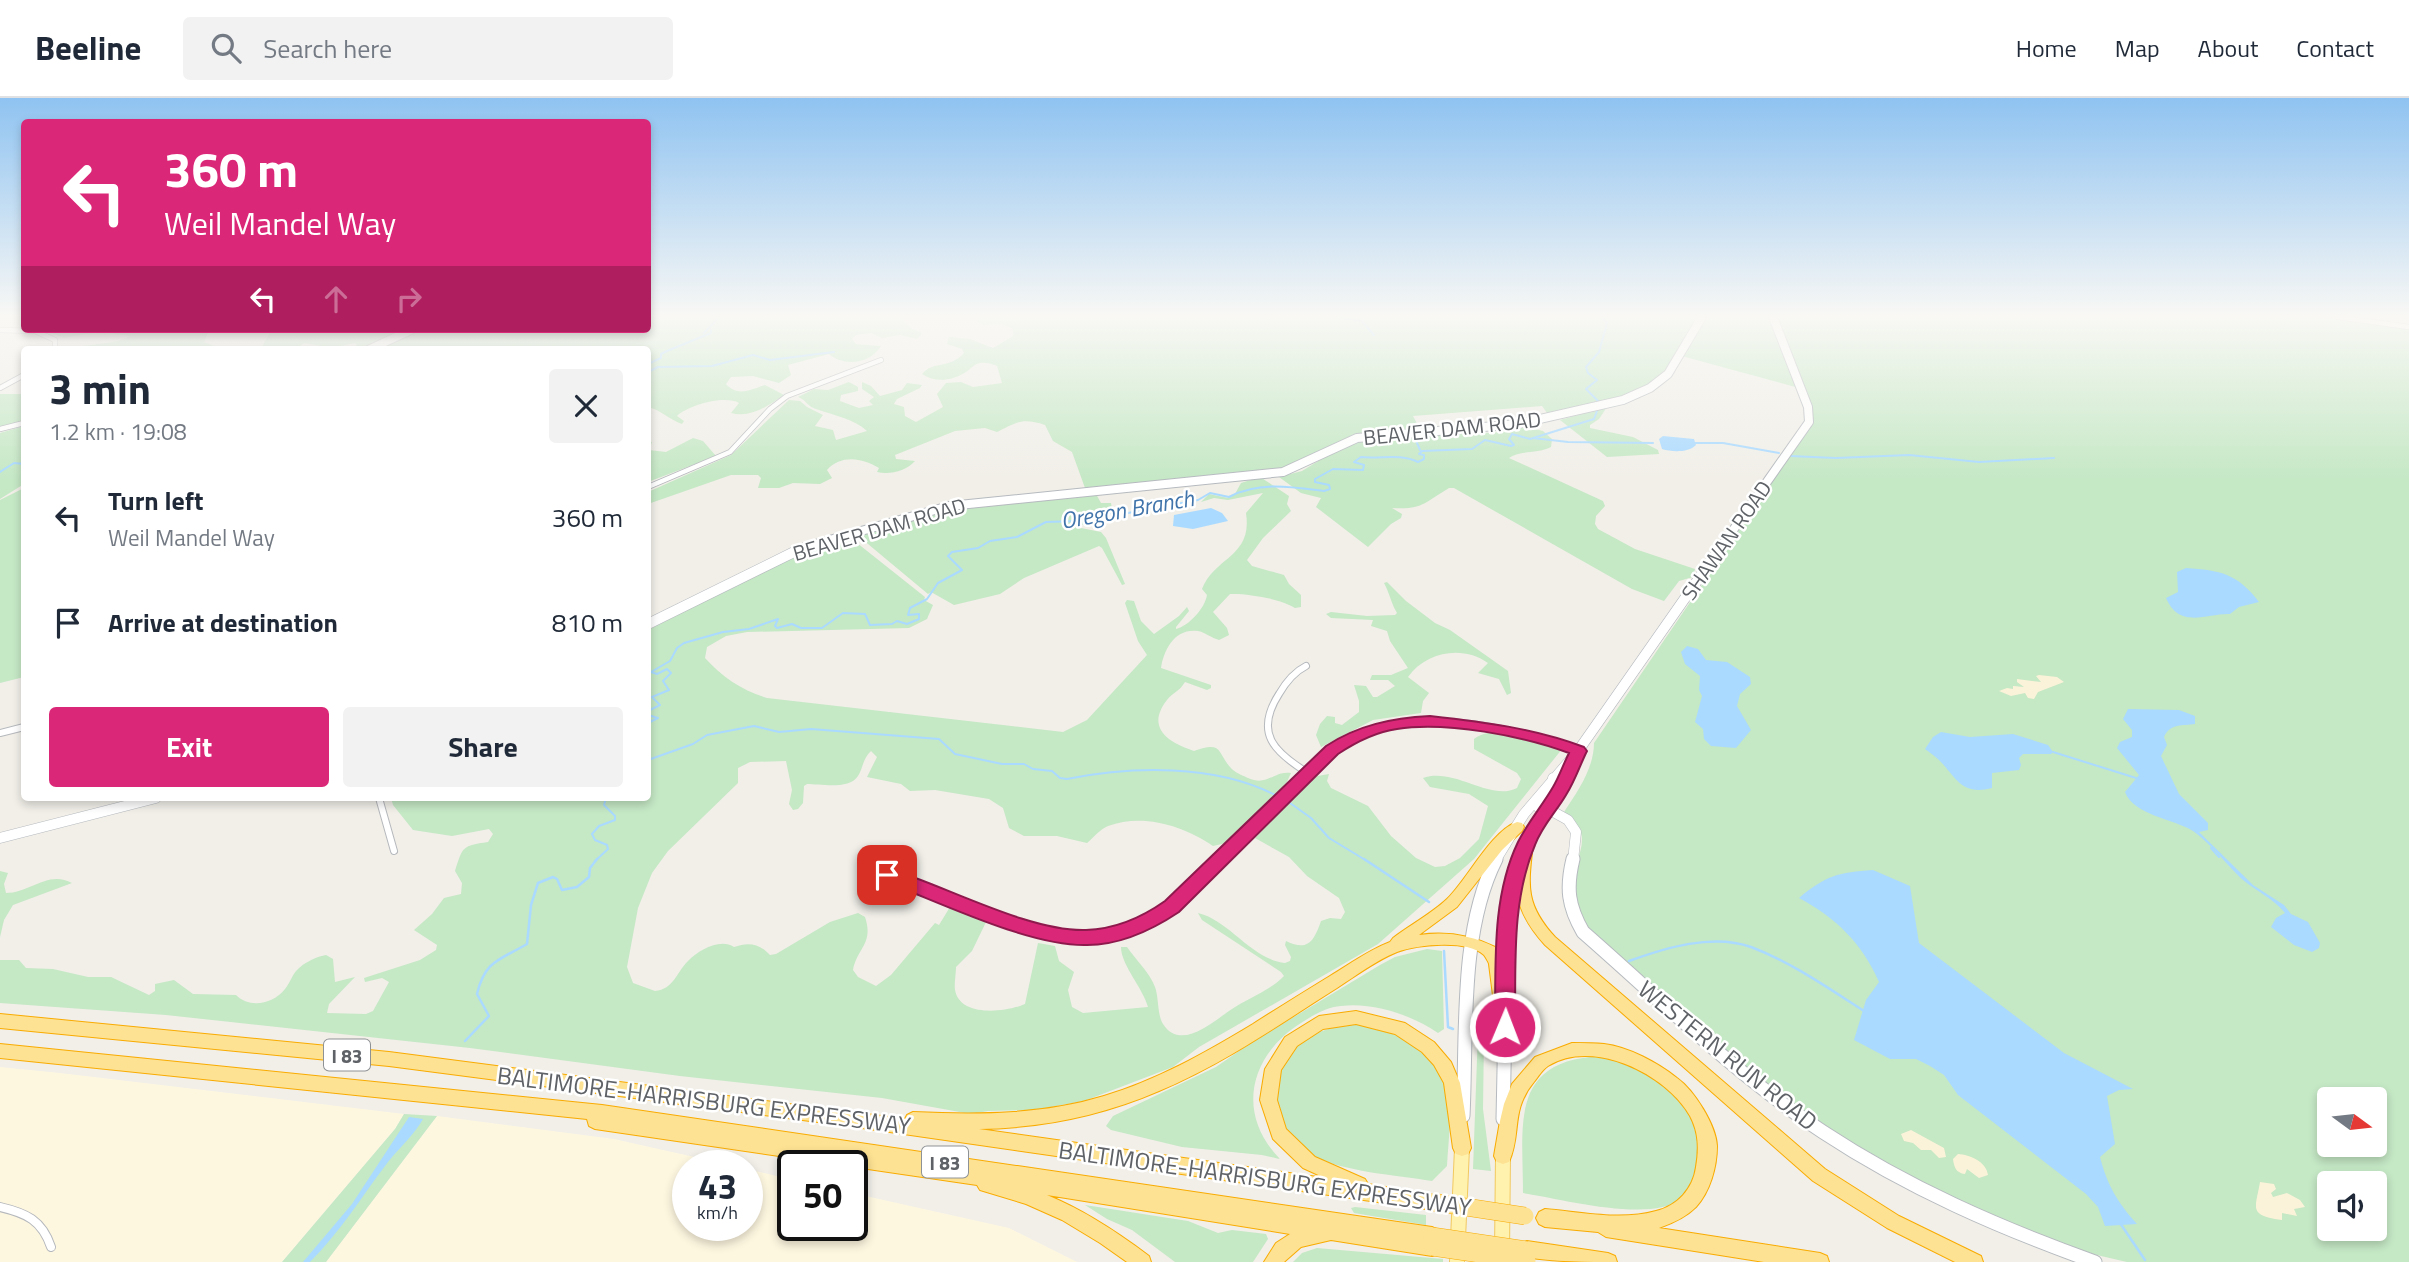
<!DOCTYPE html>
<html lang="en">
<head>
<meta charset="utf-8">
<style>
	body { margin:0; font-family:"Titillium Web",sans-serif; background:#f2f2f3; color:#1f2937; height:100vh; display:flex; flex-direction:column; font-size:26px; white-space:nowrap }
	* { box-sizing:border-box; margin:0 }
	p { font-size:23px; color:#747a83 }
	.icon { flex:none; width:38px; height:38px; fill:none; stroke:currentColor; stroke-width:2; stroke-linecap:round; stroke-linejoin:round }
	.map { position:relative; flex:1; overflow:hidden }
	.sheet { position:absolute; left:21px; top:248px; width:630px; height:455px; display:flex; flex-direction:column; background:#fff; border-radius:7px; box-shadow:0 4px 10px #0003 }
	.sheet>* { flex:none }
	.banner { position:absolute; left:21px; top:21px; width:630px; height:214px; border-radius:7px; box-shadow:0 4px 10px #0003; background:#db2777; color:#fff; overflow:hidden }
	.needle { width:46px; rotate:105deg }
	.buttons { position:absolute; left:2317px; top:989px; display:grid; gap:14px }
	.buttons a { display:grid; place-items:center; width:70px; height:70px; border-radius:7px; background:#fff; box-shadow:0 4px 10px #0003; font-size:35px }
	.speed { position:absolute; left:672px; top:1052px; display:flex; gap:14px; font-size:35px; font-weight:700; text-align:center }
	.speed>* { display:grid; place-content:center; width:91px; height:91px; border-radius:50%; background:#fff; box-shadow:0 4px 10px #0003; line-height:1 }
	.speed small { font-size:18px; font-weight:400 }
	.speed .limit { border:4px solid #111; border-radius:10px; background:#fff; color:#111 }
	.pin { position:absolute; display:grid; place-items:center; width:60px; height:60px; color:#fff; margin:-30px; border-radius:14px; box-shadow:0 4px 10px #0006 }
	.me { position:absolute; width:77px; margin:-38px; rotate:1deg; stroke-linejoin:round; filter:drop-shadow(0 0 5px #0008) }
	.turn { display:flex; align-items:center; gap:24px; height:147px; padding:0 28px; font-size:32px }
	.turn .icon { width:91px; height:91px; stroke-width:2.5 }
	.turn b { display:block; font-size:49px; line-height:60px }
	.lanes { display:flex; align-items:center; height:66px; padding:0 28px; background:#0003; justify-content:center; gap:35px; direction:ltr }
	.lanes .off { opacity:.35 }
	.round { display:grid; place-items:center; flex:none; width:74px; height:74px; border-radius:7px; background:#f2f2f3 }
	.headline { display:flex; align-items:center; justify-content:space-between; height:119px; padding:0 28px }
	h1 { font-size:42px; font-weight:700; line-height:52px }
	.button { display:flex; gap:14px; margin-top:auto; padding:14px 28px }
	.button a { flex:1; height:80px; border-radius:7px; background:#db2777; color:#fff; font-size:28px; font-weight:700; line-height:80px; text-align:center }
	.button a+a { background:#f2f2f3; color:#1f2937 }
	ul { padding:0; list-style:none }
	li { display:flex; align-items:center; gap:21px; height:105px; padding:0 28px }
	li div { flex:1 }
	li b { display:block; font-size:26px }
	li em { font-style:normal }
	header { display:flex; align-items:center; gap:42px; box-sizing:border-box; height:98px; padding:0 35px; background:#fff; border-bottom:2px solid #e0e1e3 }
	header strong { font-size:33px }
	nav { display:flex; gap:38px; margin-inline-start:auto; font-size:24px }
	.search { width:490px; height:63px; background:#f2f2f3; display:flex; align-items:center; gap:18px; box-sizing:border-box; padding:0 24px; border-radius:7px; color:#747a83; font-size:26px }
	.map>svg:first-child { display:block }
</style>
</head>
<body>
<header>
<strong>Beeline</strong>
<div class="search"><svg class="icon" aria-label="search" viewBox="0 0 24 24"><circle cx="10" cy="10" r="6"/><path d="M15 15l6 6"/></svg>Search here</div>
<nav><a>Home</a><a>Map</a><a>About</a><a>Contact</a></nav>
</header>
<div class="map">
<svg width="2409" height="1164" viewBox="0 0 2409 1164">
	<rect width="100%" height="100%" fill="#f1efe8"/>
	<path fill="#fef7e0" d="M0,969L60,975L404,1016L395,1031L282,1164H0Z
		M437,1018L614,1041L730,1067L688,1068V1127H747V1071L793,1082V1127H852V1095L1009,1130L1077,1164H326Z"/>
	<path fill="#c5e8c5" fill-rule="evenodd" d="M648,219H906L904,223L912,231L921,234V237L917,241L900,237L882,240L871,235L856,237L852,241L856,246L881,248C870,266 844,269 829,256L788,267L791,277L779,285L753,278L731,279L726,286C738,299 750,292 765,287L784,297C766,309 751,320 731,315L739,305C725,297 689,307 677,318L684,323L682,326C670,322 661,312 648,309V252H370L416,231H648Z
		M979,219H1768L1799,290L1678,257C1652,300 1596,306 1550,319L1542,308L1413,318L1420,331L1349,340L1298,369L1085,390L1072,354L1053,343L1045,327C1022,319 1015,325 997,334L985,330L955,333L895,357L896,361L915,363C906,373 890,377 877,374L879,370C863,360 841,356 827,372L832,380L820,386L793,385L779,390H758L761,380L758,377H731L648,406V394L731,357L789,302L800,303L807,309L823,317L815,328L833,332L836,342L867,333C854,321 833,317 816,311C808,309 806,302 798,299L814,291L828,292L849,284L858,289V293L841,297L840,303L859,310L873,307L869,303L874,299L862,291V284L871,288L880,298L902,292L907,285L922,287L920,290L897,301L894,306L904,309L905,318L916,324L943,309L937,296L946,285L961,284L973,289L1002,285L997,268C992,266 986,264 980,265C974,266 971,271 966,274C952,283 935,285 922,276C934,262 948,272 964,255L962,251L947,246L949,239L970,241L993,250L1013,238V231L1002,226L984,227L977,224Z
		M1778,219H2313L2356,222L2409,231V1164H2127L2071,1151L1927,1090L1824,1031L1751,976L1579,822C1577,811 1573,800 1573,789C1572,758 1599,739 1564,714C1578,693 1594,670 1594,645L1813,324L1811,308ZM2329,1001H2375V1046H2329ZM2329,1085H2375V1130H2329Z
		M40,231H210L204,244L217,249L212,252H70C80,245 113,248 130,238L99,234L64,240Z
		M272,231H412L363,252H347L357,247L355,245L332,250L304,245L299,249V252H260Z
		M0,296H24V323L0,329Z
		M1607,309L1599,321L1590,327V330L1633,339L1658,352L1659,356L1607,359L1560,322Z
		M24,328V386L0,401V335Z
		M1527,329L1543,333L1552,341L1551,349C1537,356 1521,352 1509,360L1603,403L1605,408L1596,418L1595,426L1598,431L1635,451L1695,471L1693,479L1679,483L1664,503L1632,491L1454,390H1449C1424,405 1422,412 1392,410L1402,416L1401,420L1391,426L1368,449L1316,409L1321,400L1301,395L1279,379L1302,373L1349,344L1449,334L1493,335Z
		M693,340L703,343L716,358L648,384V343L652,344L649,352L666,354Z
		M1260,379L1289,398L1287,406L1291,413L1263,440L1247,462L1252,468L1284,477L1289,486L1301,497V509L1295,510C1282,501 1246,495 1230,496L1213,514L1227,530L1229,537L1219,542C1212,540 1204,534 1198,533C1175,530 1164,551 1161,570L1211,587V590L1207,592L1185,584C1179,594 1173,594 1167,602C1145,630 1169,645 1194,653C1225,642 1216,656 1233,672C1236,675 1244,678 1248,680C1268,689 1274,672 1291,675L1286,686L1226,745L1213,748C1184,728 1143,715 1108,728C1100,731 1093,740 1087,745L1057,738H1024L1009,730L1003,710L989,701L935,692L910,693L901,686L867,679L877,659L871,653C863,660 863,670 858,678C849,692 821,686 807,686L804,688L803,705L798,711L793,712L789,706L792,692L786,663L750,664L738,670V685L668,753L652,775L638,810L627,869L633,885L655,893C674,891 676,875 688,863C699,852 720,840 734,849C748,844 759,845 770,857L776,856L830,824L858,815L865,819C874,846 857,850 853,872L858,879L876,888L891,877L935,825L939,827L950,809L987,822L972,853L956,869C956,876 954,886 955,892C960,920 1007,914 1025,906L1038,845L1055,848L1059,863L1074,874L1068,892L1072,909L1083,915L1148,909C1143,890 1121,867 1121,849H1127C1135,861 1150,875 1155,889C1159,900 1157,916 1163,926C1180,953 1212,925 1229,913C1246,901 1270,893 1284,878L1281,874L1202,822L1198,815C1229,822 1251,861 1285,865L1290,863L1291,859L1285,847L1286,843C1308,854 1314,843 1321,823L1330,820L1341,821L1345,814L1339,800L1307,778L1289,759L1255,740L1312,679L1329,676L1327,683L1331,690L1368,708L1391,738L1416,760L1435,769L1445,768L1460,760L1479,741L1488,708L1469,696L1430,689L1423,680C1455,669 1490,704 1517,690L1521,681L1517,675L1474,651V641C1496,625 1540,638 1562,651L1474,761L1378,846L1199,949L1173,969L1084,1003L1034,1012L988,1013L971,1016L882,1000L680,978L470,950L166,917L0,905V862H19L26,870L53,871L88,879H111L149,897L155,893V886L174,882L193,896L236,897C250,911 273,906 285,891C290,885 292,877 297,872C303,865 318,858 326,857L333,861L335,884L355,879L329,906L327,915L366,916L373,913L389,884L382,880L365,884L364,880L420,862L436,852L437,847L414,832L432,816L444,800L461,796L462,785L455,773C463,748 462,748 488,744L493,736L489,731L452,738L413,732L393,707L391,700H648V532L818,446L848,439L852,441L925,499L924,502L933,507L927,521L909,530L747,534L726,538L707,549L705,560C722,579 743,593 767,600L1063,634L1087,622L1147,557L1138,543L1125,505L1127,502L1134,503L1141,523L1154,536L1179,518L1187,509L1189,513L1176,529V531C1189,528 1205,510 1207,497L1202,491C1214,459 1253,459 1246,415L1263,395L1228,402L1214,400L1201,404L1209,396L1228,400L1235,396L1241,385Z
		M24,390V579L0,585V402Z
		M1096,396L1101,405H1111L1112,411L1094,416L1091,424L1076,429L1101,434L1106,440L1125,486L1122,487L1102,450L1099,448L1024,480L1000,496L954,507L931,494L928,496L862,441V437L951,409Z
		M1387,484L1406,503L1435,525L1450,532L1508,573L1511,595L1507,597L1499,581L1478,575L1488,565C1464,547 1426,553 1408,579L1429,595L1423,603L1421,615L1373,622L1321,649L1316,637L1320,626L1327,618L1335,619V625L1342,627L1359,614V603L1354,587L1366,588L1373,599H1377L1395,588L1388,582H1370L1372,577H1391L1408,570L1390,543L1387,533L1371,528L1373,522L1331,520L1326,516L1331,514L1367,518L1395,517L1397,515C1391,505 1390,496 1384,485Z
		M0,773L8,775L4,786L6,795C30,795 48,772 72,785L13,807L4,822L0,839Z
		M1427,851L1442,853L1444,931L1438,935C1412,917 1373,904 1341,908C1327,909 1313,917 1301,925C1250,957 1235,1015 1280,1061L1262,1057L1182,1049L1111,1032L1106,1028L1113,1018L1216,969L1249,946L1380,867L1395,859Z
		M1354,926C1391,930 1431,949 1445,986C1454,1011 1448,1042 1447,1068L1432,1083C1396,1077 1343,1074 1311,1057C1276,1039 1267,989 1288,957C1301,937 1332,928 1354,926Z
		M1478,934L1484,937L1483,1011L1491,1073L1473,1071Z
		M1602,958L1640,968L1692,1012L1703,1069C1697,1079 1691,1094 1682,1101C1649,1125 1563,1101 1523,1095C1523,1025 1509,962 1602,958Z
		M404,1016L437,1018L326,1164H282L395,1031Z
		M1085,1107L1188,1123L1218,1135L1232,1132L1266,1136L1268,1141L1253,1164H1175L1132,1132L1107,1121Z
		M1355,1109L1426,1117V1127L1354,1115L1351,1110Z
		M1317,1150L1443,1161V1164H1293L1302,1155Z"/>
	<path fill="#fbf3d9" d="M2039,577L2057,579L2064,584L2038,594L2034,601L2028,600L2025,595L2011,598L1999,593L2007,590L2013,591V588L2024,589L2017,584V581L2041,584L2036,578Z
		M1911,1032L1944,1050L1946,1059L1939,1060L1931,1052H1921L1913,1045L1904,1043L1901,1036Z
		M1958,1056C1970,1057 1986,1063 1988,1077L1979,1080L1967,1071L1965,1076C1956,1075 1954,1069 1953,1061Z
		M2260,1084L2274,1086L2276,1091L2271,1095L2273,1099L2287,1095L2300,1102L2305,1109L2294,1111L2297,1118L2282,1115V1122C2247,1117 2256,1110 2260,1084Z"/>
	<path fill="#aadaff" d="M1663,338L1694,341L1696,347C1688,355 1672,354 1662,351L1659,341Z
		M1211,410L1222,415L1228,423L1193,431L1173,428L1174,417Z
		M2186,470C2220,472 2238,476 2259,504L2239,509L2230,516C2207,515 2180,532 2166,500L2178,494L2177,474Z
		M1687,548L1698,551L1706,562L1727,564L1750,579L1751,586L1740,596L1737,608L1751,632L1736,650L1711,648L1704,641L1703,631L1695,624L1702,598L1699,592L1700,578L1685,566L1681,554Z
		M2128,611L2179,612L2195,618V626C2183,628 2170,625 2164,639L2167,647L2161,658L2179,696L2208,725V732L2199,734L2253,787L2284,807L2291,816L2308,824L2320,845L2319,850L2312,854L2294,847L2271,829L2276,820L2285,815C2274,801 2256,793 2243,782C2229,769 2207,742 2193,733C2174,721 2133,717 2125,694L2139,677L2117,650L2120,644L2132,639V632L2123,621Z
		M1941,634L1970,639L2013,636L2048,647L2053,654L2051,656H2023L2019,660L2021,667L2019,672L1992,675V690C1961,698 1956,679 1939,662C1935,658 1930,655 1925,651L1933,639Z
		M1873,772L1910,788L1919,845L2064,955L2133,991L2119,992L2107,998L2115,1046L2100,1059C2107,1087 2118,1105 2137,1126L2105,1128L2098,1109L2086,1096L1958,997L1944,977L1930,968L1916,961H1890L1854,942L1866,902L1879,884C1862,845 1836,820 1799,800C1825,778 1839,774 1873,772Z
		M409,1019L423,1021C415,1036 399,1050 388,1064C362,1098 341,1133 310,1164H303L352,1106Z"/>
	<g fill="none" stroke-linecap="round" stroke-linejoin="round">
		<path stroke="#aadaff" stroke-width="2" d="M1336,219L1362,223L1374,237
			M704,235L719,219
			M648,266L661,260V256L667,253L711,235V232
			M648,274L658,269L712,268L753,257L770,262L834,254
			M1599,304L1586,291L1597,282L1588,275L1586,269L1599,254L1607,225L1602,219
			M1414,338L1420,352
			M1533,340L1568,344L1653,345
			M1694,345H1723L1779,355
			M1790,358L1836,360L1909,357L1979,364L2054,360
			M0,374L14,365L24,366
			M648,613L660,607L652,599L669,592L663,583L671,575L667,571L657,576L651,574L670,563L677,550L684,545L723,534L749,531L778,521L775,528L777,530L792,526L801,530H822L843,515L865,516L870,527L892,526L897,523L907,526L919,521V516L908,517L910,510L927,501L938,485L962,472L948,458L952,454L978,450L990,443L1017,439L1046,424L1079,423L1107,415H1128L1198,402L1210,395L1229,399C1259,383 1292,389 1324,393L1330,391L1329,387L1315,384V381L1333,371L1363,372L1364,367L1354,364L1361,359C1382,361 1400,355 1418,364L1424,361V357L1419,356L1422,353L1472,351L1485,342L1511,348L1514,347L1509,341L1512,336L1530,341L1594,321L1598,310
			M648,617L658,620L648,625
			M2053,654L2136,680
			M648,662L693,646L707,637L754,628L779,634L811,631L939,641L955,656L1002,666H1024L1033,671L1052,673L1060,680L1067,681C1132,668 1215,666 1275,697
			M1290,705L1311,720L1329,740L1367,763
			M2211,750L2219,759
			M595,763L608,751L607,747L595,742L592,736L599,728L615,722V718L604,707L606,700"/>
		<path stroke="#aadaff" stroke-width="2.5" d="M1364,761L1429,804
			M1444,853L1448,929L1453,931
			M1629,863C1665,850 1713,835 1751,849C1791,864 1828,890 1864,913
			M465,943L489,918L477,896C485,862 500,862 527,846L531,807L538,785L553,779L557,781L562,792L577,789L589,779L590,770L597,761
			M2120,1125L2145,1162"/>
		<defs>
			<path id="street-far2" d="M2337,219L2409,229
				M0,232L35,233L55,242V252
				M0,290L24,277
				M0,331L24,325
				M648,389L730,354L770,311L787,298L881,262"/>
			<path id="street-far1" d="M1306,568C1294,574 1286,584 1279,596C1254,635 1274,654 1308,675
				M0,635L24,629
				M379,700L394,753
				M1219,763C1246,736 1272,710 1299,684C1310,673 1321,659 1334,651C1406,604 1503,626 1578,653"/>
			<path id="street" d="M887,777C971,807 1081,874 1167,813C1186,799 1203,778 1220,761
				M0,1109C26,1115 42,1122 51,1149"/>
			<path id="secondary-far2" d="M368,252L413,231
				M793,455L805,449L949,408L1283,374L1357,340L1518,326L1623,302L1650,290L1668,276L1702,219
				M1717,455L1809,324L1808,309L1773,219"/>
			<path id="secondary-far1" d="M648,526L796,453
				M1541,707L1568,722L1576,734L1573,763
				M1538,709L1552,690L1553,680
				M0,740L156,700
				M1495,763L1524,716L1578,653L1718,453
				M1519,763C1533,726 1559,696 1575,660"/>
			<path id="secondary" d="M1573,761C1566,790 1568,808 1583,834C1661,902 1736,977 1823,1034C1908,1090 2000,1130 2095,1164
				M1506,888L1509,814L1520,761
				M1463,1018C1467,937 1459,834 1496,761
				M1503,1021L1505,924"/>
			<path id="primary" d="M1502,1154L1503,1058
				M1457,1164L1462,1050"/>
			<path id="highway" d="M1517,724L1522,725L1524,729L1522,733L1502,752L1457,809L1419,837C1446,833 1471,837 1495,849L1505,866L1513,929L1511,934L1505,936L1499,934L1497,929L1489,866C1489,865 1485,858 1484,857C1466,841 1417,847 1397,854C1375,863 1357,877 1337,890C1280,926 1222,967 1159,993C1101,1018 1042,1030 979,1031L1325,1080L1303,1070L1273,1041L1260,1002L1265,971L1285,939L1319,918L1356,913L1405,925L1434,944L1451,964L1460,985L1471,1050L1468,1056L1462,1058L1456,1056L1453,1050L1444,985L1434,967L1422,954L1395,936L1356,926L1323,931L1297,948L1281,972L1277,1002L1286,1031L1315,1059L1365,1081L1368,1086L1439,1098L1442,1104L1439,1110L1433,1112L841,1027L389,968L0,930V916L389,954L905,1021L907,1017L913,1014C977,1017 1042,1017 1104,998C1157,982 1205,955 1253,926C1278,910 1304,894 1330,878C1350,866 1369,852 1390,844L1393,840C1410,827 1431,816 1447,801C1467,782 1491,733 1517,724Z
				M1526,741L1531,742L1533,746C1528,788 1525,806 1555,839L1825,1071L1899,1118L1981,1158L1983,1164H1955L1887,1130L1813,1083L1545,847C1514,813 1513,790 1519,746L1521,742Z
				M1572,945C1583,945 1594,945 1604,946C1629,949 1658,965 1677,980C1694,992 1716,1027 1717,1048C1717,1069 1710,1094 1696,1109C1686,1119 1673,1125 1659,1130L1820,1155L1827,1158L1829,1164H1764L1606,1139L1598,1134L1545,1129L1539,1126L1536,1120L1539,1114L1545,1111C1581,1114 1620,1123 1656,1113C1677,1108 1693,1091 1696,1069C1699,1051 1699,1035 1690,1018C1666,976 1593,940 1548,968C1542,972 1538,979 1534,984C1510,1013 1522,1035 1509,1064L1503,1066L1497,1064L1494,1058L1500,1023L1504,1006L1512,986L1535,959Z
				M0,946L602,1007L1432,1129L1438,1132L1441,1138L1439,1143L1441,1149L1439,1155L1432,1158L1331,1142L1301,1149L1284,1164H1264L1276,1145L1290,1136L1047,1097C1084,1112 1117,1134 1149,1158L1151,1164H1127L1100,1145L1062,1122L1026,1106L980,1092L977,1087L595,1031L589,1028L587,1021L0,960Z
				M1527,1143L1608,1155L1615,1158L1617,1164C1587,1164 1549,1164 1520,1158L1518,1152L1520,1146Z"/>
		</defs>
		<use href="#street-far2" stroke="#b5b8bc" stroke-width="6"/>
		<use href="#street-far1" stroke="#b5b8bc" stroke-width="8"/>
		<use href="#street" stroke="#b5b8bc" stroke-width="10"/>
		<use href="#secondary-far2" stroke="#b6babf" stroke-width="10"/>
		<use href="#secondary-far1" stroke="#b6babf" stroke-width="11"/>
		<use href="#secondary" stroke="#b6babf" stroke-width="15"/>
		<use href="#primary" stroke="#f2c960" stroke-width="16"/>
		<use href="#highway" stroke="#f9ab00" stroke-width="2"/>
		<use href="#street-far2" stroke="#fff" stroke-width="4.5"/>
		<use href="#street-far1" stroke="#fff" stroke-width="6"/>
		<use href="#street" stroke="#fff" stroke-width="8"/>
		<use href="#secondary-far2" stroke="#fff" stroke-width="8"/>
		<use href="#secondary-far1" stroke="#fff" stroke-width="10"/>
		<use href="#secondary" stroke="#fff" stroke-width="13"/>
		<use href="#primary" stroke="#fff2af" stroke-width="14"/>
		<use href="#highway" fill="#fde293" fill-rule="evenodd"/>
		<defs>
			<path id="highway-bridge" d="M1433,1104L1525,1118
				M1432,1138L1527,1152
				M1432,1149L1527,1163"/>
		</defs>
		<use href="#highway-bridge" stroke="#f9ab00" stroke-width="18" stroke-linecap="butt"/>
		<use href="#highway-bridge" stroke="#fde293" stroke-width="17"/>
	</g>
	<linearGradient id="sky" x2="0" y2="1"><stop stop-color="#8fc3f1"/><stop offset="0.57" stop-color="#f9f8f5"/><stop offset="1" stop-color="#f9f8f5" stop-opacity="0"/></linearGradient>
	<rect width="2409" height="382" fill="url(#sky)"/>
	<path fill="#db2777" stroke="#8e194d" stroke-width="2" d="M1430,618C1483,624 1534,630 1584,649L1587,653C1580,667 1575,683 1566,697C1556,714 1542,728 1535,747C1511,804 1516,868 1515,929L1512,935L1505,937L1498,935L1495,929C1496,868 1491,800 1518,744C1528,724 1542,708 1553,689C1559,679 1563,667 1569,655C1523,638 1446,623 1397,631C1376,634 1356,644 1338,656L1179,814C1152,832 1118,848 1084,847C1026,847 937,803 881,782L878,777L881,772L887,770C944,787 1029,834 1086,832C1115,831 1141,820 1165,803L1326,648C1358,627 1392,620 1430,618Z"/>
	<g text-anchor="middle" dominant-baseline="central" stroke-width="5" stroke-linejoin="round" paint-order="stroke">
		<g fill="#fff" stroke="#8f9295" stroke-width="2">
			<rect x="324" y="941.5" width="46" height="31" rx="5"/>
			<rect x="922" y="1048.5" width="46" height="31" rx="5"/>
		</g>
		<g font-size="19" font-weight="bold" fill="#5f6368">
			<text x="347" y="957">I 83</text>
			<text x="945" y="1064">I 83</text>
		</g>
		<g font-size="21" fill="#5f6368" stroke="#fff">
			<text transform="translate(1452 330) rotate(-6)">BEAVER DAM ROAD</text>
			<text transform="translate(879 431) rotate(-16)">BEAVER DAM ROAD</text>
			<text transform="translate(1726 442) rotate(-55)">SHAWAN ROAD</text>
		</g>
		<g font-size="23" font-style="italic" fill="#4174aa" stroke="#fff">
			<text transform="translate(1127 411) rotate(-10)">Oregon Branch</text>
		</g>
		<g font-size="24" fill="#5f6368" stroke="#fff">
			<text transform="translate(1728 957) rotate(39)">WESTERN RUN ROAD</text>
			<text transform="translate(704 1002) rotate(7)">BALTIMORE-HARRISBURG EXPRESSWAY</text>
			<text transform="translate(1265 1080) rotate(8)">BALTIMORE-HARRISBURG EXPRESSWAY</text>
		</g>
	</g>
</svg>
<div class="buttons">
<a><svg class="needle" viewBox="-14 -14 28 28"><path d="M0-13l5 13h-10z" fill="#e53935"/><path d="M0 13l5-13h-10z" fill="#747a83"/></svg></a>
<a><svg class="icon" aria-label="sound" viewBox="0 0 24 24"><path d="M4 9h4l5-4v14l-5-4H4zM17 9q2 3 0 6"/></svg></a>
</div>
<div class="speed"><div>43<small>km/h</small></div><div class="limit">50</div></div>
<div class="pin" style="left:887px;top:777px;background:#d93025"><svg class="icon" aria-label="arrive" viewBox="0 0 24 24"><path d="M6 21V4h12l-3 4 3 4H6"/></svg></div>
<svg class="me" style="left:1505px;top:929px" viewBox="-20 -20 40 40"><circle r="17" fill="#db2777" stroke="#fff" stroke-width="3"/><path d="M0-11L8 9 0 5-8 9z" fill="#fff"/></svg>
<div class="banner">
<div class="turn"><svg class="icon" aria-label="left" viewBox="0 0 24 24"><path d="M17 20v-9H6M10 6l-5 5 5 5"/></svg><div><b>360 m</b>Weil Mandel Way</div></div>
<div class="lanes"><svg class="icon" aria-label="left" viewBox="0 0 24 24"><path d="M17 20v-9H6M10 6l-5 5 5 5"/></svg><svg class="icon off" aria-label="ahead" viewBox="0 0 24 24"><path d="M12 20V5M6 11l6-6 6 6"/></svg><svg class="icon off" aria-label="right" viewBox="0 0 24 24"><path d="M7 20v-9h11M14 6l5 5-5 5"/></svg></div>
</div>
<section class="sheet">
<div class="headline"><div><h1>3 min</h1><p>1.2 km · 19:08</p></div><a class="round"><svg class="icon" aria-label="close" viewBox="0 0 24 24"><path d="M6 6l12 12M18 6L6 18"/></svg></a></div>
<ul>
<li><svg class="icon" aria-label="left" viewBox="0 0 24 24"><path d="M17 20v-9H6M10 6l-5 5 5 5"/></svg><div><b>Turn left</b><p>Weil Mandel Way</p></div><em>360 m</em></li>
<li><svg class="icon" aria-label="arrive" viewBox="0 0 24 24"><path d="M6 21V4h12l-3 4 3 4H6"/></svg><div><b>Arrive at destination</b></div><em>810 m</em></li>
</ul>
<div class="button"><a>Exit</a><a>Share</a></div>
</section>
</div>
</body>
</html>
